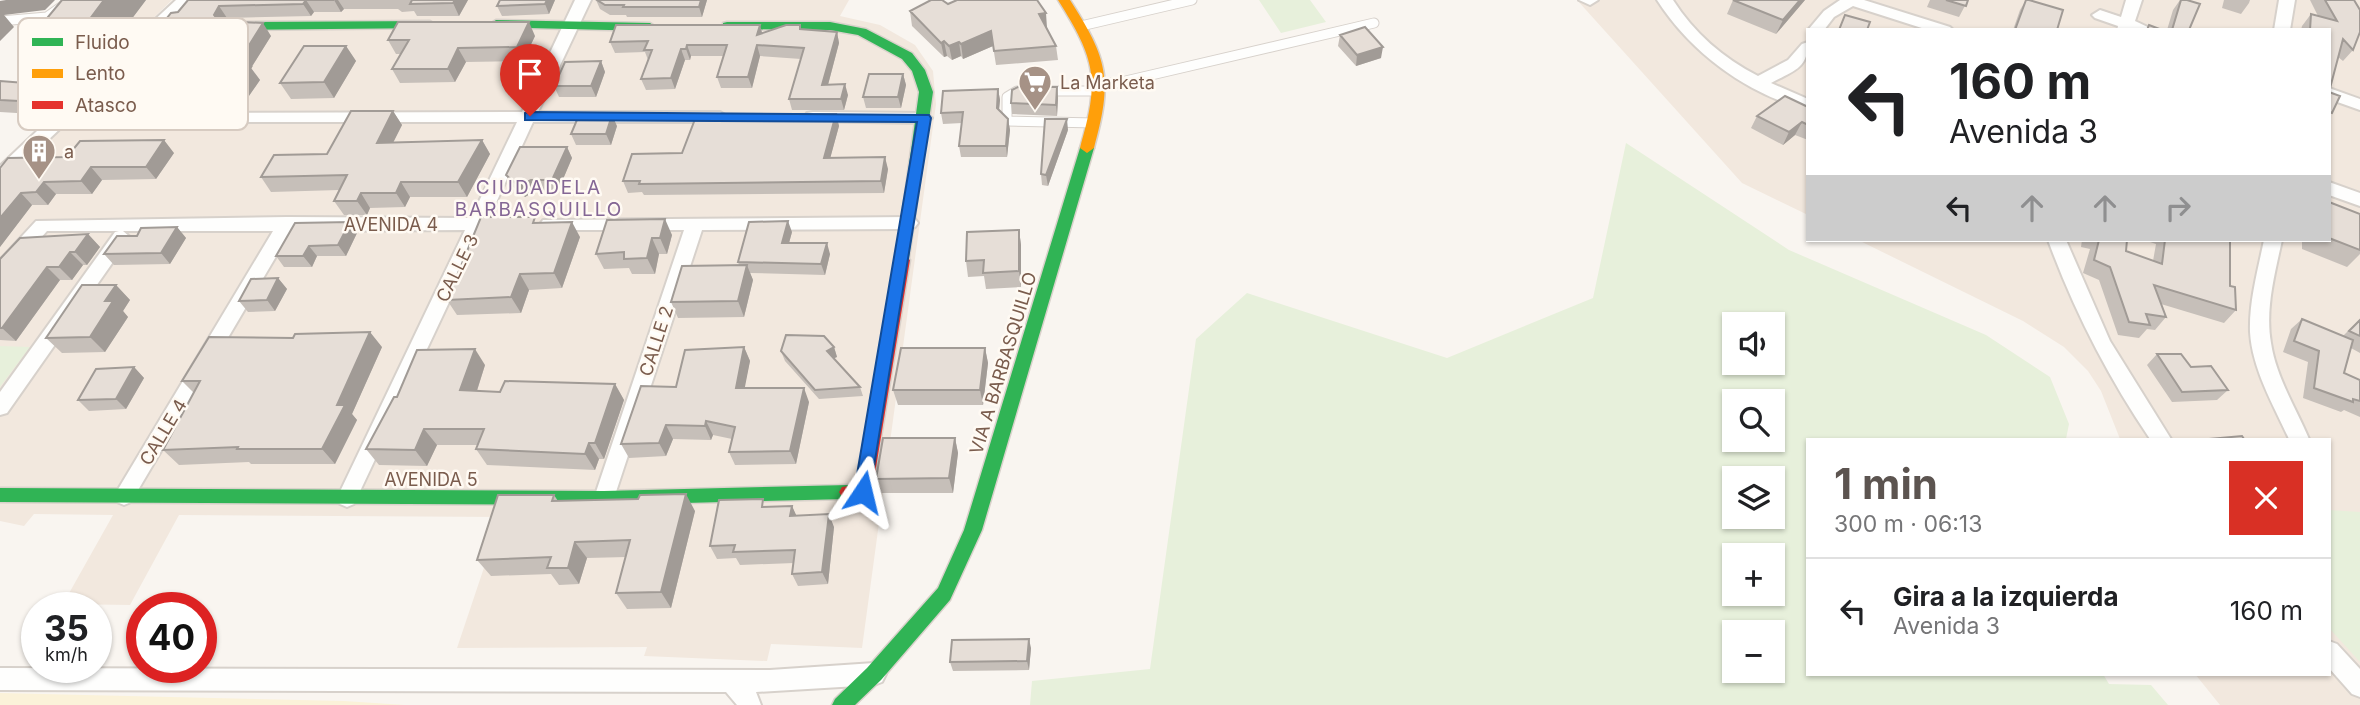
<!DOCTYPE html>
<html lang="es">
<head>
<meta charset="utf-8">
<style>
	body { margin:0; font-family:Inter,sans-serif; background:#f6f6f6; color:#202124; height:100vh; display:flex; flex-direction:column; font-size:26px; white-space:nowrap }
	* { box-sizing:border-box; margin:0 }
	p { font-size:23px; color:#757577 }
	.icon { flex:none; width:38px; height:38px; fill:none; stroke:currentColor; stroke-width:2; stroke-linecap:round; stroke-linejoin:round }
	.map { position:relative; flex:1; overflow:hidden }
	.side { position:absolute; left:1806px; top:438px; width:525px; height:238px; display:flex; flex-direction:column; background:#fff; border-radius:0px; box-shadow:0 2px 5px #0004 }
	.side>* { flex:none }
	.guide { position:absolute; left:1806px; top:28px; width:525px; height:214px; border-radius:0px; box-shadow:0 2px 5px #0004; background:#fff; color:#202124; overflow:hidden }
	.controls { position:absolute; left:1722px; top:312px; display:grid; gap:14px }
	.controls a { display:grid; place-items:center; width:63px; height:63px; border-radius:0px; background:#fff; box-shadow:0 2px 5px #0004; font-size:35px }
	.speed { position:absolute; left:21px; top:592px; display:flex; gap:14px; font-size:35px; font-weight:700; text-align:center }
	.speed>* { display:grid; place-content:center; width:91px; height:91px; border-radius:50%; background:#fff; box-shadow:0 2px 5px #0004; line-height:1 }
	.speed small { font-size:18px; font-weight:400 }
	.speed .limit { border:10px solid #d22; background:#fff; color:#111 }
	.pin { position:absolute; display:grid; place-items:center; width:60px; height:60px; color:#fff; margin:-72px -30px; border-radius:50% 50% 50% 0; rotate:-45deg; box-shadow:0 0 7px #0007 }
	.pin .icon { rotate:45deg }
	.me { position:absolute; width:77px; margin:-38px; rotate:10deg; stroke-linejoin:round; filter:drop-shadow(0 0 5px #0008) }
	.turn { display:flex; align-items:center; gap:24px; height:147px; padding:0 28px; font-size:32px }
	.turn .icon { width:91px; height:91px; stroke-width:2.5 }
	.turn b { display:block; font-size:49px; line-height:60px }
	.lanes { display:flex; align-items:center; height:66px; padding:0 28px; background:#0003; justify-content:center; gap:35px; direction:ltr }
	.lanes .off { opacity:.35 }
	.round { display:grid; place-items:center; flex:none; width:74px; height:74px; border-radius:0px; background:#f6f6f6 }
	.summary { display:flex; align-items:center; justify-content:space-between; height:119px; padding:0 28px }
	h1 { font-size:42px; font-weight:700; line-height:52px; color:#5c5450 }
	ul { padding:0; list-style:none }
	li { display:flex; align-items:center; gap:21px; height:105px; padding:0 28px; border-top:2px solid #e0e0e0 }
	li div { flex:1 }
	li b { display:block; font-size:26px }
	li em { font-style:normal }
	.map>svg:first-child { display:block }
</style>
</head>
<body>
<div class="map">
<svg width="2360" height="705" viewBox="0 0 2360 705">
	<rect width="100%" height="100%" fill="#f9f5f0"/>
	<path fill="#f2e8de" d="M95,0H172L139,32L67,33Z
		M194,0H849L840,16L880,25L915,45L933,71L936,104L862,648L771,644L767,661L644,656L647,647L457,648L501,517L179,515L130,605L63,604L113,515L34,514L24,526L0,521V186Z
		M1577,0H2360V705H2220L2195,674H2329V439H2120L2101,391L2088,371L2064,347L2023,321L1858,240H2329V30H1808V215L1742,183Z"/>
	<path fill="#e7f0db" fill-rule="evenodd" d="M1259,0H1310L1326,22L1281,33Z
		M1626,143L1789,250L1986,335L2050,377L2069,424L2066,439H1808V674H2103L2109,684L2151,685L2168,705H1030L1032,681L1150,669L1196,339L1247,293L1447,358L1593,298ZM1734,324H1773V362H1734ZM1734,401H1773V439H1734ZM1734,478H1773V516H1734ZM1734,555H1773V593H1734ZM1734,632H1773V670H1734Z
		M0,346L30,347L0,387Z
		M2329,510L2360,512V662L2329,628Z"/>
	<path fill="#fbf2d9" d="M0,693L344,701L405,705H0Z"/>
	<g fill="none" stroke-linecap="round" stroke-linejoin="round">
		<defs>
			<path id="lane" d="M0,21L47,17L71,0
				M1081,26L1192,0
				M1102,83H1117L1374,23
				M1023,91H1017L1007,97V121L1095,123
				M1046,91H1100"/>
			<path id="street" d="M176,0H193L133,59H121L119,55L121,51Z
				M575,0H591L538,112H720L728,117L720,122H533L489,218L508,220L511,224L508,228L483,230L354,504L347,507L340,504L337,498L465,230L291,231L131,502L124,505L117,502L114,496L273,231H123L130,237L127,242L7,413L0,415V392L115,232L119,231H47L6,277L0,279V260L36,221L287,217L471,218L517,122H141L135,121L133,117L135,113L522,112Z
				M1579,0H1598L1590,5Z
				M1657,0H1673C1694,33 1723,58 1758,76L1788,60L1802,44L1808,42C1808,69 1793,71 1771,83L1808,99V110C1747,94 1691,53 1657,0Z
				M1840,0H1864L1950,27L1953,30H1928L1853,6L1834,17L1824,30H1808L1824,11Z
				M2126,0H2142L2135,21L2154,30H2117L2118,26L2095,18L2092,15L2100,10L2121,17Z
				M2279,0H2295L2290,30H2274Z
				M98,78L104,79L106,83L104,87L6,180L0,182V166L92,79Z
				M2329,88L2360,99V110L2329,99Z
				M813,112L924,113L932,118L924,123L807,121L805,117L807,113Z
				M2329,182L2360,193V206L2329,195Z
				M909,217L915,219L918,223L915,227L909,229L702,230L614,498L611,504L604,507L597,504L594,498L684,230H549L543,228L540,224L543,220Z
				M2048,240H2066L2110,341L2171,439H2150C2108,377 2074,311 2048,240Z
				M2264,240H2282C2275,273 2265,309 2271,343C2276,377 2296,408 2309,439H2289C2274,406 2252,369 2250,332C2249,301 2258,270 2264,240Z
				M2329,641L2337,644L2360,669V697L2352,694L2329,668Z
				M874,663L882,666L886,674L882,682L874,685L756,692L761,705H737L726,692L0,690V668L770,670Z"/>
			<path id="fast" d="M496,20L650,23L656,27L650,31L492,27L490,24Z
				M430,21L436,25L434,28L235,30L229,26L235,22Z
				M727,22H830L866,29L912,53L925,70L933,92L908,264L903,265L896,260L919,92L912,71L902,59L858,35L830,30L723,29V23Z
				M1087,143L1094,148L982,530L950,600L881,680L855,705H832L835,699L867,668L938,588L964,530L1080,148Z
				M848,485L854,487L857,492L854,497L848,499L604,505L0,502V488L604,491Z"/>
			<path id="slow" d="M1058,0H1070C1108,59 1113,80 1094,148L1087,153L1080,148C1100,80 1096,60 1058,0Z"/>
			<path id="jam" d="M903,255L910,260L872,492L869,497C860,500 851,500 842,497L839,492L842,487L856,485L896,260Z"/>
		</defs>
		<use href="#lane" stroke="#d7d1cb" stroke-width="11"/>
		<use href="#street" stroke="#d7d1cb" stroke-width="4"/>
		<use href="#fast" stroke="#d9d2cb" stroke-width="3"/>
		<use href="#slow" stroke="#d9d2cb" stroke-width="3"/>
		<use href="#jam" stroke="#d9d2cb" stroke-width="3"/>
		<use href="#lane" stroke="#fefefd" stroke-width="9"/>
		<use href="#street" fill="#fefefd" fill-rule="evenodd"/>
		<use href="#fast" fill="#30b455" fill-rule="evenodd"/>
		<use href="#slow" fill="#ff9f0a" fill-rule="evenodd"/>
		<use href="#jam" fill="#e5322d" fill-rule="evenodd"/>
	</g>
	<path fill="#c6bfb9" d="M146,0L109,49L114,55L50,115L0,112V81L38,84L73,51L65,50L43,23Z
		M188,0H468L459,16H417L414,11L402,12L398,9H344L341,12H314L311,16L227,18L226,22L271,36L251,68L260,80L242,106L211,107L202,94L204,91L160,92L154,101H139L135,106L86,107L76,95L136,46L151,38L178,12Z
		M555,0L549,14L502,16L497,6Z
		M596,0H707L702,17H627L626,15H610L600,9Z
		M1733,0H1805L1776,34L1727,14Z
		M1930,0H1968L1959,17L1927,7Z
		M2026,0L2057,30H2013L2020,10Z
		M2180,0H2187L2189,30H2167L2173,10Z
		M2224,0H2250L2249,3L2241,14L2222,8Z
		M2310,0H2354L2353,50L2343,61L2338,57L2329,92L2332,113L2329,116V30H2301L2302,26L2311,14L2318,16Z
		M948,4L1047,28L1056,46L1058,60L996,65L993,46L963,59L961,56L952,60L947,56L944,57L912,26L910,11Z
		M801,29L837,32L839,43L828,85L848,95L844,110H792L789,99L801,59L760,56L752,88H721L717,77L723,56H691L690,60H685L675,89L646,90L641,79L648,60L645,52L615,53L610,42L763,33Z
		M1340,35L1381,58L1356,66L1338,46Z
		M535,36L523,61L466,62L455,82L400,83L392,69L401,54H396L388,40Z
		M346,46L356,61L334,98L291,99L280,83Z
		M601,61L605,72L596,97H559L554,86Z
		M903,74L906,85L901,108H866L863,97Z
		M1057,87L1058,98L1057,116L1012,114L1011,103Z
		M998,89L1000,100L999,110L1008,119L1010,130L1007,157H961L959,146L962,123L943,124L941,113Z
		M1808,107V140L1795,135L1783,145L1751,128L1757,116Z
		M393,111L402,125L393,142L482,140L490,154L467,197H410L405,207L370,208L367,215H344L334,201L339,190L271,192L261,177L327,154Z
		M836,114L839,126L830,158L888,169L884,193L644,195L642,192L628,193L623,181L682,153Z
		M617,126L611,145H576L571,134Z
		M1068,130L1048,186L1042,185L1041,174Z
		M567,147L572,158L558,191L537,190L525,197L512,186L506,175Z
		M174,153L156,179L102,180L92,194H56L48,205H32L0,247L8,158L67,157Z
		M2329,202L2360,214V254L2347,267L2302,249V240H2329Z
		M607,220L672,235L667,254H659L655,274H632L629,268L604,269L596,254Z
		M295,223L357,233L346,256H317L312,267H284L276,256Z
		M539,223L580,237L562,288L529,290L521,313L457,315L447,300Z
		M177,227L186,238L170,264L114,265L104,254L137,236Z
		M1019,230L1021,245V287L986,289L984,276L968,277L966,261Z
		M792,232L789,243L830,254L825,275L750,273L753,280L744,317L678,318L671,302L739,265L738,262Z
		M88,234L100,247L87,265H83L72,280H60L16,341L0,340V259Z
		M2082,240H2127L2126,251L2153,261L2156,244L2144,240H2230V286L2236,310L2224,323L2161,304L2166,317L2155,330L2147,329L2139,338L2118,335L2099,280L2083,273L2090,249L2081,247Z
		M278,278L287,289L275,311L248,312L239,301Z
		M116,285L130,300L123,311L128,317L105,352L62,353L46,338Z
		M2302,319L2343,336L2360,319V353L2351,348L2344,373L2360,380V417L2344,410L2341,412L2303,398L2308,362L2283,352L2291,329Z
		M382,347L352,414L357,420L335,464H251L249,462L179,465L163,450L194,393L182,381Z
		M744,347L750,361L744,388L809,402L796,464L735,465L729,452L732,439L713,435L711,440L673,439L666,456L629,458L621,444L676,387Z
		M834,347L837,357L834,358L860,387L863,396L819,399L785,361L781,351Z
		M985,348L988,363L983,405H898L893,390Z
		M2157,354L2191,367L2228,390L2217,400L2172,402L2147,365Z
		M485,365L477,391L500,392L615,384L624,400L604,459H599L595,470L487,465L476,449L478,445H437L427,466L379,465L366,449L397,397Z
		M134,367L144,378L126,409L89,411L78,400Z
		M955,438L958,453L953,493H881L876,479Z
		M554,495L558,501L638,499L695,511L671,608L627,609L616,593L626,557L587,558L579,584L559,585L551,574L491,576L477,560Z
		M792,506L796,516L834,527L828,584L798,586L792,574L794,563L740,565L736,558L717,559L710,546L767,507Z
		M1031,648L1029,670L953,671L950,662Z"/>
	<path fill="#a19b96" d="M6,0H55L45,10L4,15L14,27L0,41V1Z
		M104,0H146L109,49L114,55L50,115L38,102L102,44L86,24Z
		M306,0L314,12L311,16L303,4Z
		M334,0H338L344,9L341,12Z
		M455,0H468L459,16L453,3Z
		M547,0H555L549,14L545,4Z
		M701,0H707L702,17L699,7Z
		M1800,0H1805L1776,34L1783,20Z
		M219,6L227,18L223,27L214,15Z
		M1046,13L1047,28L1040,29L1039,14Z
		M529,22L535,36L523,61L517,47Z
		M263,23L271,36L251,68L260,80L242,106L234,94L235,68Z
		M760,25L763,36L761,46L757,35Z
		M991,31L993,46L963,59L961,44Z
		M837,32L839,43L825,96L822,85Z
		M944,41L947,56L944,57L941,43Z
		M959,42L961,56L952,60L949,46Z
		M687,45L691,56L690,60L686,49Z
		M757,45L760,56L752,88L748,77Z
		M346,46L356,61L334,98L324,82Z
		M1383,47L1381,58L1356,66L1357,55Z
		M458,48L466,62L455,82L448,69Z
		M681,49L685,60L675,89L671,78Z
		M601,61L605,72L596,97L591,86Z
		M903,74L906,85L901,108L898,97Z
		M151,80L160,92L154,101L144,89Z
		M845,84L848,95L844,110L841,99Z
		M1057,87L1058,98L1057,116L1056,105Z
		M129,89L139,101L135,106L125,94Z
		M998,89L1000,100L998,119L997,108Z
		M393,111L402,125L386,157L377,143Z
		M836,114L839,126L827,170L824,158Z
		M612,115L617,126L611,145L606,134Z
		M1008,119L1010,130L1007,157L1006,146Z
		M1067,119L1068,130L1048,186L1046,175Z
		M1802,122L1795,135L1783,145L1789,132Z
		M164,140L174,153L156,179L146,167Z
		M482,140L490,154L467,197L458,182Z
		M567,147L572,158L558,191L552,180Z
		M885,157L888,169L884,193L881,181Z
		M91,167L102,180L92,194L81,181Z
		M531,180L537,190L525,197L519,186Z
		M44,182L56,194L48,205L36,192Z
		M401,182L410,197L405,207L396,193Z
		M21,193L32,205L0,247V218Z
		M361,193L370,208L367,215L357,201Z
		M665,219L672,235L667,254L660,238Z
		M788,221L792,232L786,254L782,243Z
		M350,222L357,233L346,256L338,245Z
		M572,222L580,237L562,288L554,273Z
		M177,227L186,238L170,264L161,253Z
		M1019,230L1021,245V287L1019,271Z
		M88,234L100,247L87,265L75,252Z
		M652,238L659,254L655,274L647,258Z
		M827,243L830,254L825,275L821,264Z
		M309,246L317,256L312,267L303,256Z
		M70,252L83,265L72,280L59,267Z
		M747,265L753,280L744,317L738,301Z
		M47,267L60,280L16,341L2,328Z
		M520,274L529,290L521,313L511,297Z
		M278,278L287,289L275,311L267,300Z
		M116,285L130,300L123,311L128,317L105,352L90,337L105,301Z
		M370,332L382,347L352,414L357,420L335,464L322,449L337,405Z
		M744,347L750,361L742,402L736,388Z
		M834,347L837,357L830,360L827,351Z
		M985,348L988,363L983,405L980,390Z
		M475,349L485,365L472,406L460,390Z
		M134,367L144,378L126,409L116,399Z
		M615,384L624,400L604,459L595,443Z
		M804,388L809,402L796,464L790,451Z
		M706,421L713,435L711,440L705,426Z
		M666,425L673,439L666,456L659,443Z
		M424,429L437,445L427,466L415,450Z
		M955,438L958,453L953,493L949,478Z
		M589,443L599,459L595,470L585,454Z
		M686,494L695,511L671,608L661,592Z
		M792,506L798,519L790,516Z
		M829,514L834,527L828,584L822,572Z
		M575,542L587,558L579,584L568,568Z
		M1029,639L1031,648L1029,670L1027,661Z"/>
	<path fill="#e6ded7" stroke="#a19b96" stroke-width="2" d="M62,0H104L86,24L43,23Z
		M188,0H334H306L303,4L219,6L214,15L219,21L263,23L235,68L251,67L234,94H202L213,78L151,80L144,89H129L125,94L76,95L128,45L136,46L141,39L151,38L171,13L178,12Z
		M412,0H455L453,3L410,4Z
		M500,0H547L545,4L497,6Z
		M597,0H701L699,7H623L624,5H605Z
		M931,0H942L948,4L957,0H1037L1046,13L1039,14L1056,46L994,51L991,31L961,44L959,42L949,46L944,41L941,43L910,11Z
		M1733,0H1800L1783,20Z
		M1946,0H1968L1966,6Z
		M2026,0H2029L2063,10L2057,30H2015Z
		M2181,0H2187L2200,4L2189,30H2172Z
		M2325,0H2354L2360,10V32L2353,50L2343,39L2329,92L2340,96L2332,113L2329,112V30H2310L2311,14L2337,21Z
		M1845,15L1870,22L1867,30H1839Z
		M398,22H529L517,47L458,48L448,69H392L409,40H388Z
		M616,25H760L757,35L786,25H800V29L837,32L822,85L845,84L841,99H789L804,48L757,45L748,77H717L727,45H687L686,49H681L671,78L641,79L652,50H644L648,41L610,42Z
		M2149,25L2162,30H2147Z
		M1365,27L1383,47L1357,55L1340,35Z
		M84,40L104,42L38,102L0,100V81L38,84Z
		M304,46H346L324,82L280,83Z
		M601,61L591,86H554L565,62Z
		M869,74H903L898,97H863Z
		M1018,87H1057L1056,105L1011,103L1012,90Z
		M998,89L997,108L1008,119L1006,146H959L963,112L941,113L943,91Z
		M1785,96L1808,107V125L1802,122L1789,132L1757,116Z
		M351,111H393L377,143L482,140L458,182H401L396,193H361L357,201H334L347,175L261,177L274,155L327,154Z
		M697,114H836L824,158L885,157L881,181L639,184L640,181H623L632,154L682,153Z
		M579,115H612L606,134H571Z
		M1045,119H1067L1046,175L1041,174Z
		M164,140L146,167H91L81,181L44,182L36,192L21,193L0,218V168L8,158L67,157L80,141Z
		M520,147H567L552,180H531L519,186L506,175Z
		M2329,202L2360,214V250L2329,238Z
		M481,217H535L533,223L572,222L554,273L520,274L511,297L447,300Z
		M665,219L660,238H652L647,258L624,259V252L596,254L607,220Z
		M788,221L782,243H827L821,264L738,262L749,222Z
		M350,222L338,245L309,246L303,256H276L295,223Z
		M177,227L161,253L104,254L117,236H137L141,228Z
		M1019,230V271L983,273L984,260L966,261L967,232Z
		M88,234L75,252H70L59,267H47L2,328H0V259L20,238Z
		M2099,240H2127L2126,251L2162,264L2165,240H2230V286L2235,287L2236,310L2154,285L2166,317L2146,314L2150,325L2129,322L2110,267L2094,260Z
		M747,265L738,301L671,302L682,266Z
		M278,278L267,300L239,301L251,279Z
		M82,285H116L105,301H113L90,337L46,338Z
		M2302,319L2353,340L2344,373L2360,380V401L2353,399V402L2314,388L2319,351L2294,341Z
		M2360,320V336L2349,331Z
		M370,332L337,405H345L322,449H237L238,447L163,450L200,381H182L209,337L293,338L295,334Z
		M786,335L824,336L834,347L827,351L860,387L815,390L781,351Z
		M744,347L736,388H804L790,451L729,452L735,427L706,421L705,426L666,425L659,443L621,444L641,386L676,387L685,350Z
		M901,348H985L980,390H893Z
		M475,349L460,390L500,392L505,381L615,384L595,443H589L585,454L476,449L484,429H424L415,450L366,449L394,397H397L417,350Z
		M2157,354H2181L2191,367L2211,366L2228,390L2182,392Z
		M134,367L116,399L78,400L96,369Z
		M2242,436L2244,439H2209Z
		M883,438H955L949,478L876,479Z
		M686,494L661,592L616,593L630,540L575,542L568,568H547L551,557L477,560L498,495H554L552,501L638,499L640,495Z
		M763,499L762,507L792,506L790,516L829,514L822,572L792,574L795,550L733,552L735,545L710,546L719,500Z
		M1029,639L1027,661L950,662L952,640Z"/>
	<path fill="#1a73e8" stroke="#114b97" stroke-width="2" d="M530,112L929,115L931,118L869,497L863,500L857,497L854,492L917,122L525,120V113Z"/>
	<defs>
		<symbol id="supermarket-pin" viewBox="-11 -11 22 30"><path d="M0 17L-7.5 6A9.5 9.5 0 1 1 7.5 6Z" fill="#a69286" stroke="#fffaf3"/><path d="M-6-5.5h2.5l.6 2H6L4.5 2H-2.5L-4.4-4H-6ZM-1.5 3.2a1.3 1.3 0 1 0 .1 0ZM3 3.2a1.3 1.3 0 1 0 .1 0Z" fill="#fff"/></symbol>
		<symbol id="building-pin" viewBox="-11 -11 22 30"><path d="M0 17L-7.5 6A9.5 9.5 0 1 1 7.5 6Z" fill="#a69286" stroke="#fffaf3"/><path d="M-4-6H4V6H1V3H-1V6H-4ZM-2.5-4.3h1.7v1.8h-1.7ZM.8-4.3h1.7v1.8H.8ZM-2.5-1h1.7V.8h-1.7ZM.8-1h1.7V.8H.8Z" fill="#fff"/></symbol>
	</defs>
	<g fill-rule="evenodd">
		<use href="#supermarket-pin" x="1016" y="63" width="38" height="52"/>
		<use href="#building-pin" x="20" y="132" width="38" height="52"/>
	</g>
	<g text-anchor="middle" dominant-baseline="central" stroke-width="5" stroke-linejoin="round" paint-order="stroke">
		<g font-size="18" fill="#7a5c4d" stroke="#fffaf3" text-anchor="start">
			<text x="1060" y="82">La Marketa</text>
			<text x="64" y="151">a</text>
		</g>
		<g font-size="18" fill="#7a5c4d" stroke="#fffaf3">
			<text x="391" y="224">AVENIDA 4</text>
			<text transform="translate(457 268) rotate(-64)">CALLE 3</text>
			<text transform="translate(656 341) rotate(-72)">CALLE 2</text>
			<text transform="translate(1003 363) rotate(-73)">VIA A BARBASQUILLO</text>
			<text transform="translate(163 432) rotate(-59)">CALLE 4</text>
			<text x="431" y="479">AVENIDA 5</text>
		</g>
		<g font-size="19" letter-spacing="2" fill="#846695" stroke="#fffaf3">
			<text x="539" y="187">CIUDADELA<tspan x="539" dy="22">BARBASQUILLO</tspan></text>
		</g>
	</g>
	<rect x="18" y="18" width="230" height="112" rx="10" fill="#fffaf3" stroke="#d7cbc1" stroke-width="2"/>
	<rect x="32" y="38" width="31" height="8" fill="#30b455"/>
	<rect x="32" y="69" width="31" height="9" fill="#ff9f0a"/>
	<rect x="32" y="101" width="31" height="8" fill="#e5322d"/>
	<g font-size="19" fill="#7a5c4d">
		<text x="75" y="49">Fluido</text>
		<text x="75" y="80">Lento</text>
		<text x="75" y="112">Atasco</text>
	</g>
</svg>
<div class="controls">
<a><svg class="icon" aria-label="sound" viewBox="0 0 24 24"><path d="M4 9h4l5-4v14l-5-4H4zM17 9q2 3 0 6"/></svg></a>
<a><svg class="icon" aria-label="search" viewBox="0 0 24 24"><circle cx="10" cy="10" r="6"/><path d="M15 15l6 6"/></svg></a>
<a><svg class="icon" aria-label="layers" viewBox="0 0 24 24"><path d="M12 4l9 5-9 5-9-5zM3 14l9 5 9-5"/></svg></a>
<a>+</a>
<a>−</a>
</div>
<div class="speed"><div>35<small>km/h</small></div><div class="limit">40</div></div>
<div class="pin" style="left:530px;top:116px;background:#d93025"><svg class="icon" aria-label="arrive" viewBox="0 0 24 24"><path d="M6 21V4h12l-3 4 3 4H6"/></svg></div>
<svg class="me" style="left:863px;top:492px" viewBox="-20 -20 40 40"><path d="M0-17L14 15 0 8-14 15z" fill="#1a73e8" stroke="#fff" stroke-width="4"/></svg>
<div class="guide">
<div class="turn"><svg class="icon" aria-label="left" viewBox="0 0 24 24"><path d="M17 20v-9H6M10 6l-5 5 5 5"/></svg><div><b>160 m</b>Avenida 3</div></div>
<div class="lanes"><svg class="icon" aria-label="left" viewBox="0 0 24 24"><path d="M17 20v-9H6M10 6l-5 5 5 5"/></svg><svg class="icon off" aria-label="ahead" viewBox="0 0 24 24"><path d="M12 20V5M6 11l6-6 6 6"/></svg><svg class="icon off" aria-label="ahead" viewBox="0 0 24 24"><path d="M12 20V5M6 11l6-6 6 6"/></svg><svg class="icon off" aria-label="right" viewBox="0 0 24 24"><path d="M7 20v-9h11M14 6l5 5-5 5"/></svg></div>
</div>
<section class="side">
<div class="summary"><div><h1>1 min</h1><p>300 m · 06:13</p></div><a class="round" style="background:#d93025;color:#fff"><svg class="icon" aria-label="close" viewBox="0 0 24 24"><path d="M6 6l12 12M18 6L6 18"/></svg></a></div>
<ul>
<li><svg class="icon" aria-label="left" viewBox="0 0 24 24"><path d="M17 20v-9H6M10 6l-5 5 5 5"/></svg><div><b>Gira a la izquierda</b><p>Avenida 3</p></div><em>160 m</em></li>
</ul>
</section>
</div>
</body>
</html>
